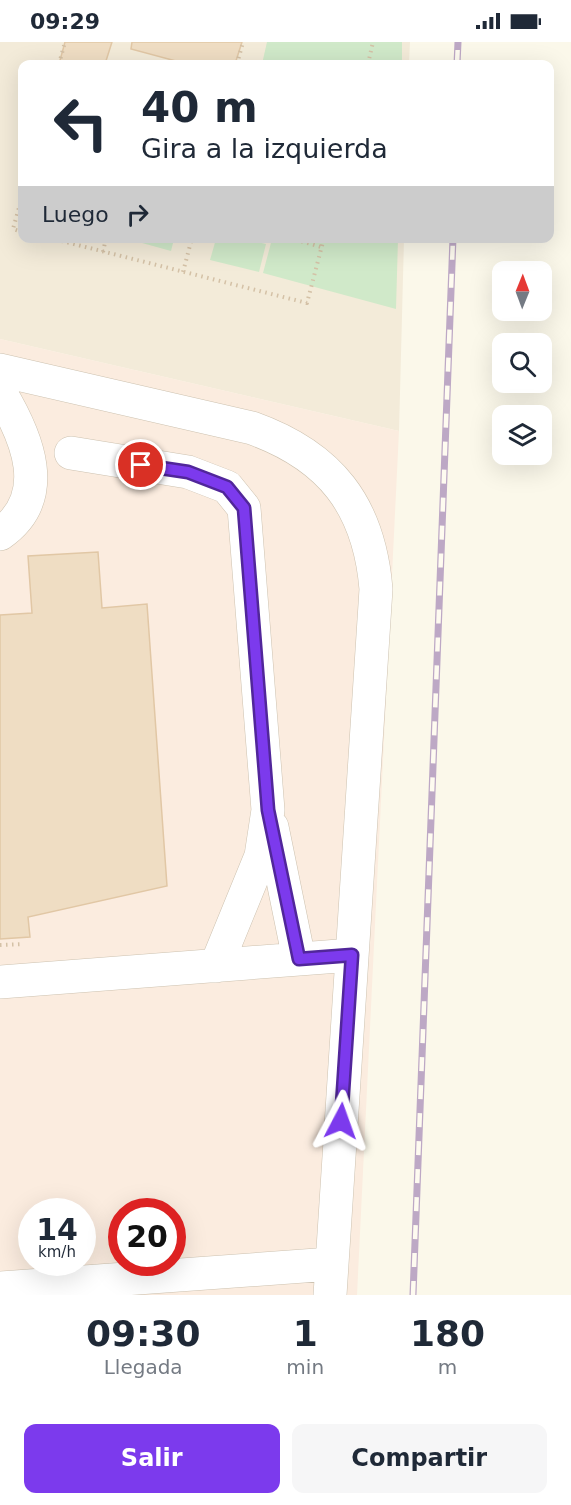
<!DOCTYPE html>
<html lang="es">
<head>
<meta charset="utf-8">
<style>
	body { margin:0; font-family:"DejaVu Sans",sans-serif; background:#f6f6f7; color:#1f2937; height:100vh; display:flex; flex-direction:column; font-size:22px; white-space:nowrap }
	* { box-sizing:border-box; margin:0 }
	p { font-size:20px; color:#747a83 }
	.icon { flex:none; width:33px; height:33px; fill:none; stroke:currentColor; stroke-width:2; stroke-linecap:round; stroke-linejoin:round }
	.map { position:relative; height:1253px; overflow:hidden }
	.drawer { display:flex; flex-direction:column; background:#fff; flex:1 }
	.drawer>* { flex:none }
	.top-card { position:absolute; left:18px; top:18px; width:536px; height:183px; border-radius:12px; box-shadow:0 6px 24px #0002; background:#fff; color:#1f2937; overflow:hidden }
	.needle { width:39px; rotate:1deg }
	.controls { position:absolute; left:492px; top:219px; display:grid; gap:12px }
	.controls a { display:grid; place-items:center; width:60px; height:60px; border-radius:12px; background:#fff; box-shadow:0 6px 24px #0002; font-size:30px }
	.speed { position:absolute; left:18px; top:1156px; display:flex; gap:12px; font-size:30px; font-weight:700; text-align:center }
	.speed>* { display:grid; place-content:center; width:78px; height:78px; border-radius:50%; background:#fff; box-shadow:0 6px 24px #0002; line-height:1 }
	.speed small { font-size:15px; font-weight:400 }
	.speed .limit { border:9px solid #d22; background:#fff; color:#111 }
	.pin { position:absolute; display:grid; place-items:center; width:51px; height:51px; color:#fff; margin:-26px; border:3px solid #fff; border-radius:50%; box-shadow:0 2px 6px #0007 }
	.me { position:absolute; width:66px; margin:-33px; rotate:4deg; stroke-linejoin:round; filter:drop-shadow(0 0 4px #0008) }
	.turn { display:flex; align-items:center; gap:21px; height:126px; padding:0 24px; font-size:27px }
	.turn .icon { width:78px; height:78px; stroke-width:2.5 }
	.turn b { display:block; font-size:42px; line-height:51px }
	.then { display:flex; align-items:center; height:57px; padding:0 24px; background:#0003; gap:12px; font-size:22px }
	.eta { display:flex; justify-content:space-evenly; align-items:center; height:102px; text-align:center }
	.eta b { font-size:36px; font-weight:600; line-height:42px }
	.button { display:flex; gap:12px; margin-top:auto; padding:12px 24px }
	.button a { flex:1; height:69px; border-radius:12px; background:#7c3aed; color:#fff; font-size:24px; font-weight:600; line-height:69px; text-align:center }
	.button a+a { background:#f6f6f7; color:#1f2937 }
	.status { display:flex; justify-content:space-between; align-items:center; height:42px; padding:0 30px; background:#fff; direction:ltr }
	.status svg { height:16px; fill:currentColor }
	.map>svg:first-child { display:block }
</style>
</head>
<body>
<div class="status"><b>09:29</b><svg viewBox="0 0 49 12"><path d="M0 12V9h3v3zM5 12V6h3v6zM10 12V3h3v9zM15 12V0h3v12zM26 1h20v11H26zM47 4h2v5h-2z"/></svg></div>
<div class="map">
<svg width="571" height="1253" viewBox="0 0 571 1253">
	<rect width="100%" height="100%" fill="#fbf8ea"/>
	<path fill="#f3ebd9" d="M0,0H410L409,22H22V196L404,197L399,389L0,297Z"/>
	<path fill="#fbecdf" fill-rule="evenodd" d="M0,297L399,389L357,1253H0ZM32,1170H82V1221H32ZM122,1170H172V1221H122Z"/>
	<path fill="#d0e9c9" d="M267,0H402V22H262Z
		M124,196H174V197L171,209Z
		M216,197H245L266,202L259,230L210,218Z
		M272,197H398L396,267L263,231Z"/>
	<path fill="#efddc3" stroke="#e1c7a5" stroke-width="1.5" d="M65,0H112L105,22H59Z
		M132,0H242L235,22H187L131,7Z
		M98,510L102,566L147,562L167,844L28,875L30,895L0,897V573L32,571L28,514Z"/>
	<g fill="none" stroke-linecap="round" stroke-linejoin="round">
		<defs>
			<path id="minor" d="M0,328L252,386C330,414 369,463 376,547L330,1253
				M0,350C27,395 53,455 0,492
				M71,411L188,430L227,445L244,466L268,768L261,814L216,924
				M272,785L299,917
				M0,940L352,913
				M0,1246L331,1222"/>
		</defs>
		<use href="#minor" stroke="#cdc2b0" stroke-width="34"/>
		<path stroke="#d4c1a6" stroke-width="4" stroke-dasharray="1.5 4.5" stroke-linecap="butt" d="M59,22L65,0
			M237,22L243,0
			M368,22L373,0
			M22,155L13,187L22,190
			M50,196L307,261L324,196
			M290,196L321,205
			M103,210L106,196
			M183,230L192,196
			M0,903L23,902"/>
		<use href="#minor" stroke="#fff" stroke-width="33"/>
		<defs>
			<path id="rail" d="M457,22L458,0
				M413,1253L453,196"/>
		</defs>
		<use href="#rail" stroke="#bda8c5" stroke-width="7"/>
		<use href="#rail" stroke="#fefbf0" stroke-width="4.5" stroke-dasharray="14" stroke-linecap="butt"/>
	</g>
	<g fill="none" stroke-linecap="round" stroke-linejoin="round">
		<defs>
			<path id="route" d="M141,423L188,430L227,445L244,466L268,768L299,917L352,913L341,1079"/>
		</defs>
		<use href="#route" stroke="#51269a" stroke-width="15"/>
		<use href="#route" stroke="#7c3aed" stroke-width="10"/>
	</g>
</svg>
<div class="controls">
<a><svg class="needle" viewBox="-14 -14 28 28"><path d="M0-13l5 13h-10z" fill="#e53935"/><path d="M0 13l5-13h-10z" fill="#747a83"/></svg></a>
<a><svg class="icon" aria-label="search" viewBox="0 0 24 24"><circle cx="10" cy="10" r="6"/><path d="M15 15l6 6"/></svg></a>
<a><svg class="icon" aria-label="layers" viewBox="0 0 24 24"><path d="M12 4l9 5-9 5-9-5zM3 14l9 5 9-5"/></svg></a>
</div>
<div class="speed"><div>14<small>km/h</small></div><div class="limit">20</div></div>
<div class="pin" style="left:141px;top:423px;background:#d93025"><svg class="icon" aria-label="arrive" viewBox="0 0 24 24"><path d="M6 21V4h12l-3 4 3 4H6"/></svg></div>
<svg class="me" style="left:341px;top:1079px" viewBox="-20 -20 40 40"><path d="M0-17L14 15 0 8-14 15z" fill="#7c3aed" stroke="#fff" stroke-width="4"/></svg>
<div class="top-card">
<div class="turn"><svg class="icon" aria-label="left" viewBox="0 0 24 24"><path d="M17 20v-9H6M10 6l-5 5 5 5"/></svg><div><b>40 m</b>Gira a la izquierda</div></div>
<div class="then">Luego<svg class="icon" aria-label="right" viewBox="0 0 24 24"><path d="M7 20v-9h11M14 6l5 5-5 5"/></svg></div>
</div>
</div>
<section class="drawer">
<div class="eta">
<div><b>09:30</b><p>Llegada</p></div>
<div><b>1</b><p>min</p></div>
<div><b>180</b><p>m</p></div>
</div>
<div class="button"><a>Salir</a><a>Compartir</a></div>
</section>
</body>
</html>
